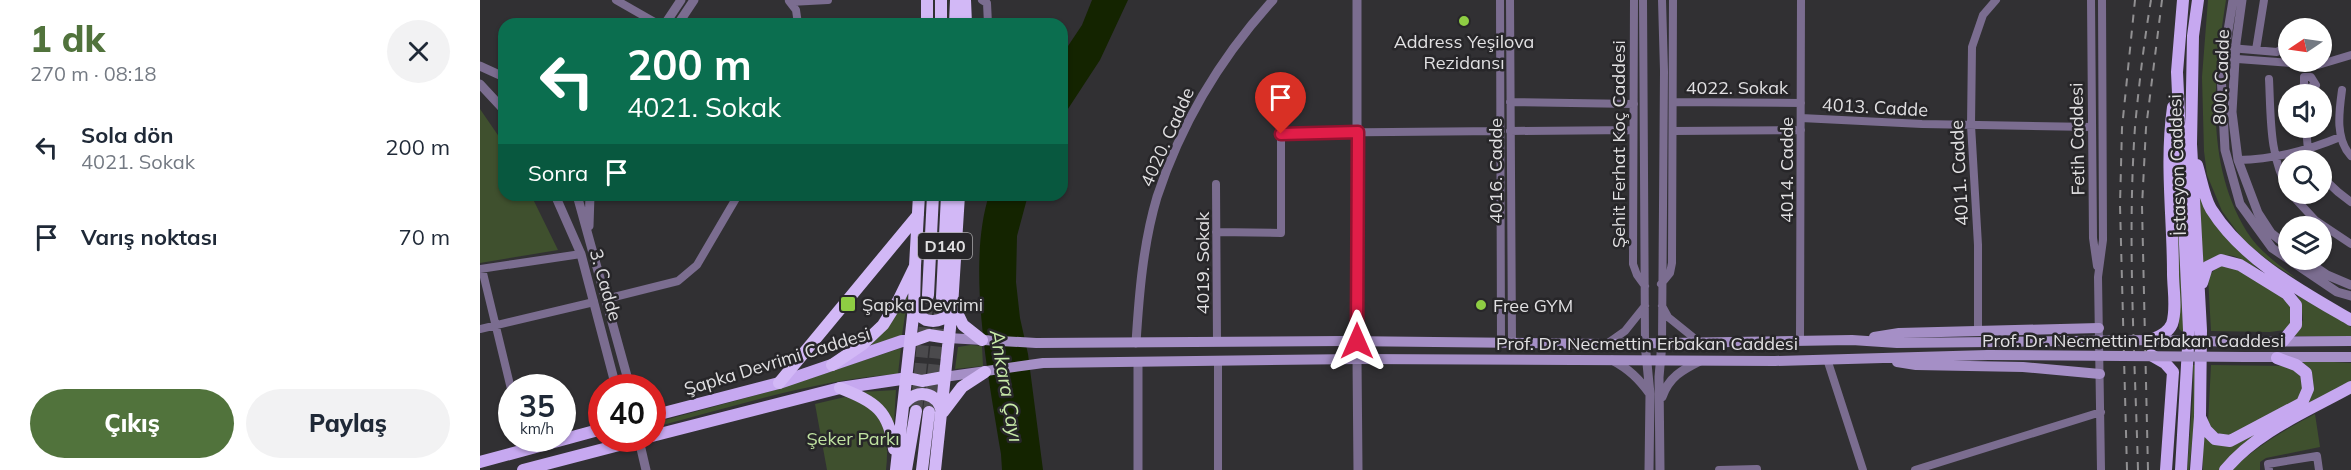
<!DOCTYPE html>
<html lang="tr">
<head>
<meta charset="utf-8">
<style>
	body { margin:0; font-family:Mulish,sans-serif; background:#f2f2f3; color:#1f2937; height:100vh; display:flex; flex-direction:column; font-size:22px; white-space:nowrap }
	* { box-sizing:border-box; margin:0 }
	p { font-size:20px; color:#747a83 }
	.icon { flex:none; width:33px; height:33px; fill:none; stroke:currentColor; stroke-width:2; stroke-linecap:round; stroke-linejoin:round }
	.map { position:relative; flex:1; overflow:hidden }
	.panel { display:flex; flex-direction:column; background:#fff; width:480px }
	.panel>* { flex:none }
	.top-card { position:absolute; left:18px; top:18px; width:570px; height:183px; border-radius:18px; box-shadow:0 2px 4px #0004; background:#0b6e4f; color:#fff; overflow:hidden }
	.needle { width:39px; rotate:257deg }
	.buttons { position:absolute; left:1798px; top:18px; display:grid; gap:12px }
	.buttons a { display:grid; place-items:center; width:54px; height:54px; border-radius:50%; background:#fff; box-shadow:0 2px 4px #0004; font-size:30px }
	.speed { position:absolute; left:18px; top:374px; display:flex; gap:12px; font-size:30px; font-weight:700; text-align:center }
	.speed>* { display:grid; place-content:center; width:78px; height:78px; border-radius:50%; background:#fff; box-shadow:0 2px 4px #0004; line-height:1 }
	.speed small { font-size:15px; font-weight:400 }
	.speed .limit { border:9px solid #d22; background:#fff; color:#111 }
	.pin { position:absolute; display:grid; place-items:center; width:51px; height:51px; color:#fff; margin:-62px -26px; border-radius:50% 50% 50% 0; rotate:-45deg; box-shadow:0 0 6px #0007 }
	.pin .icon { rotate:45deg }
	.me { position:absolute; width:66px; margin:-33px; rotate:0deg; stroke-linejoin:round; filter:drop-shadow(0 0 4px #0008) }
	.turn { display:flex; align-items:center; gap:21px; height:126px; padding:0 30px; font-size:27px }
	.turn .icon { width:78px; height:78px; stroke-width:2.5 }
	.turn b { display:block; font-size:42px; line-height:51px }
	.then { display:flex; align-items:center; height:57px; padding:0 30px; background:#0003; gap:12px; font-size:22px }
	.round { display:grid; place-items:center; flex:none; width:63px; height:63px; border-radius:32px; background:#f2f2f3 }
	.overview { display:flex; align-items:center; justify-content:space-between; height:102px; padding:0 30px }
	h1 { font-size:36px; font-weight:800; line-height:45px; color:#51733c }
	.action { display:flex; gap:12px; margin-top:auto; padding:12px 30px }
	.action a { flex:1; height:69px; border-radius:36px; background:#51733c; color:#fff; font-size:24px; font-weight:800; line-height:69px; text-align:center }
	.action a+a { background:#f2f2f3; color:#1f2937 }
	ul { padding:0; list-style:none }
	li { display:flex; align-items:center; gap:18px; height:90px; padding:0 30px }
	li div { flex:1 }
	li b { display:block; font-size:22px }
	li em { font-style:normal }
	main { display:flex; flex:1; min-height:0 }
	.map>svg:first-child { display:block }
</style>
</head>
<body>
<main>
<section class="panel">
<div class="overview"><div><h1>1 dk</h1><p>270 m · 08:18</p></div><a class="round"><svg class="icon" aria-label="close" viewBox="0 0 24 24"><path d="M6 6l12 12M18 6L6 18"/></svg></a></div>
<ul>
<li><svg class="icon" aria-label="left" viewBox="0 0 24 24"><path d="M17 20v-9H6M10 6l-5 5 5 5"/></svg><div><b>Sola dön</b><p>4021. Sokak</p></div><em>200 m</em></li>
<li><svg class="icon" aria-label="arrive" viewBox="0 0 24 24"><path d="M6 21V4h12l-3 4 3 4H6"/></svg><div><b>Varış noktası</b></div><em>70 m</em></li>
</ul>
<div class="action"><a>Çıkış</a><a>Paylaş</a></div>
</section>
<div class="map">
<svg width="1871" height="470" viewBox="0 0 1871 470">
	<rect width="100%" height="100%" fill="#313033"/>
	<path fill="#3f502e" d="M1728,0H1746C1734,77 1724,162 1767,232C1779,251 1799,265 1817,279L1793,264L1764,241L1742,211L1727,175L1724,151L1722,77Z
		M0,109L24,144V195H51L78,250L0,263Z
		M1695,163L1703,276V332L1699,329Z
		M1719,188L1749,241L1779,270C1756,255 1745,247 1723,268Z
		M1742,265H1750L1809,300L1813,320L1805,330L1790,332L1731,331L1728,277L1736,268Z
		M1815,290L1871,327V337L1813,336L1823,320L1821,304Z
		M428,295L422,335L390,346L411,323Z
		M491,345L502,346L503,366L475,369L478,347Z
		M421,348L418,374C335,380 255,406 175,427L174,423L295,390Z
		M1819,360L1871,363V382L1826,406C1836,388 1837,372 1819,360Z
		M1713,365H1716L1715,416L1709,470H1707L1713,394Z
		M1731,365L1813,366L1823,373L1826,387L1820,398L1748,436C1738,434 1733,432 1728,423Z
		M416,390L414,423L381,392Z
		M365,397C404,407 410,434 406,470H347L335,404Z
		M1835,414L1840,447L1786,458L1780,462V470H1751C1777,446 1804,430 1835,414Z
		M1723,429L1733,442L1775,433L1777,436L1739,470H1723Z"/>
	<path fill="#142400" d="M612,0H648L620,60L582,118V55L602,25Z
		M509,195H548L537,236L536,282L540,318L548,354L563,470H522L521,454C509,379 486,268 509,195Z"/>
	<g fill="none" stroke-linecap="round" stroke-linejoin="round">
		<path stroke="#4b4a4d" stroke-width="12" stroke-dasharray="12 6" stroke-linecap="butt" d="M436,411L448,295
			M449,412L462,297"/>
		<path stroke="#7b6d90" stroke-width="8" d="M136,0L178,24
			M502,0L507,3L508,24
			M1020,0L1021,342
			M1030,0L1032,343
			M1154,0L1153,264L1157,275L1165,286
			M1163,0L1165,343
			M1611,0L1613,238L1617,266
			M309,1L316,10L318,24
			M310,2L348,0
			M1750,48L1797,52L1806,46L1809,35
			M1776,50L1784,0
			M1744,58L1838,65L1871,55
			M1789,79C1791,118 1789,157 1809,191
			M1824,90L1836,85L1831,77H1824V94
			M1862,90C1859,112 1855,139 1871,156
			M1030,102L1154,104
			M1193,102L1321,103
			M1321,118L1442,124L1612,127
			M1826,128L1828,150L1833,160
			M1030,131L1153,130
			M1193,131L1321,130
			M1758,160C1795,159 1827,151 1860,137
			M1842,177L1858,192L1871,202
			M736,184L737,342
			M1811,194L1835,220L1871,244
			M736,232L801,233V133L1021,131
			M0,269L101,254
			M2,269L32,393
			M1181,284L1190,273L1192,263L1193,0
			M126,299L198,281L217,265L258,195
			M1182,306L1188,317L1219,342
			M0,329L114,302
			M1498,331V245L1491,125L1492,47L1503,15L1516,0
			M1320,341L1321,0
			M1128,343L1145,331L1165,306
			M1182,343L1184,71L1182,0
			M1347,359L1383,470
			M738,361V470
			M42,438L43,441
			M1239,470L1277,469
			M1435,470L1621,412
			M1621,470L1618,277L1623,240L1622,0
			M1789,470L1788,464L1837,456L1839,470"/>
		<path stroke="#7b6d90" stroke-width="9" d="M877,0V341
			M1753,0L1741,74L1745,150L1760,204L1792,248L1857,292L1871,296
			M1762,0L1756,43L1752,112L1758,160L1778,213L1791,233L1809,247
			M185,24L201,0
			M198,24L214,0
			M0,66L24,77
			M0,84L24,110
			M75,195L101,254L136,387
			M97,195L150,387
			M109,226L110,195
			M1825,260L1847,275L1871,285
			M656,343C659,295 663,244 677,197C701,124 741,57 793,0
			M1165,343L1170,394L1169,470
			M877,359L878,470
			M1132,360C1149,369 1159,379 1170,394
			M658,362V470
			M1182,397C1189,377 1202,370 1220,361
			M159,440L166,470
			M1180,470L1179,377L1182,343"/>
		<path stroke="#a58fc6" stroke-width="10" d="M1394,337L1419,333L1619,328
			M468,338L556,343L864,341L1125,344L1372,340L1417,343L1510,342
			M1764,342L1871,341
			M1765,357H1871
			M1417,362L1436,365L1543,367L1620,374
			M464,377L563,363L877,359L1295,361L1508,355"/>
		<path stroke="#c6a8f0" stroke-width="12" d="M1717,165C1721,178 1724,197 1731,209C1763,260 1821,291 1871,320
			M1722,283L1727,267L1741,260L1760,265L1807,294L1816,305V325L1803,341
			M1671,340C1679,336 1688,333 1692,324C1697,309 1693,289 1693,273C1693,217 1685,163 1693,107
			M1671,355L1685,363L1693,372L1686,470
			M172,416L299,383L422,341H432
			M1720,417L1726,430L1735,439L1750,441L1822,403L1828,389L1826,373L1816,365L1797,358
			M172,436L360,388L428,378
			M0,462L122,429
			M43,470L166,438
			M1701,470L1709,330L1697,72L1703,0
			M1716,470L1720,417L1721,330L1711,144L1713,36L1718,0
			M1745,470C1777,431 1828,411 1871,387"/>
		<path stroke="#d2b8f6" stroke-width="12" d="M485,0L486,24
			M447,24V0
			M461,24V0
			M475,24L476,0
			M435,266L434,307L438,315L446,320C458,323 467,319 472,307L479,195
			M448,295L453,195
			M462,297L467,195
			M472,302L483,325L502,340
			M432,341L449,335L468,338
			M352,365L383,344L403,325L418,301L435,266L439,195
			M428,378L442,381L464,377
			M299,383L438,215
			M360,388C395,402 409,410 414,449
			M424,404C436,388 458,392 462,412
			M463,412L482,387L505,372
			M416,470L434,307
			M426,470L436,411
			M442,470L449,412
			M455,470L472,309"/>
		<path stroke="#919092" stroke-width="2" stroke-dasharray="8 8" stroke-linecap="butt" d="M1647,470L1640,205L1642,128L1655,0
			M1658,470C1655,356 1647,241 1655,127C1659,84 1664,42 1671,0
			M1668,470L1662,206L1666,128L1682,0"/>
		<path stroke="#a58fc6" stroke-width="10" d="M1510,342L1671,340L1764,342
			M1508,355L1765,357"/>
	</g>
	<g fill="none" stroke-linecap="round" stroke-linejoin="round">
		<defs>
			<path id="route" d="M801,134L878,132L877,341"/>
		</defs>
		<use href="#route" stroke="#92132f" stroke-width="15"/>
		<use href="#route" stroke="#e11d48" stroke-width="10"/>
	</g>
	<g fill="#8ecd43" stroke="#272629" stroke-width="2">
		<circle cx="984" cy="21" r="6"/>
		<rect x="360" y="296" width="16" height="16" rx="3"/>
		<circle cx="1001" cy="305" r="6"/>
	</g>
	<g text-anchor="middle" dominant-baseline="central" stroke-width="5" stroke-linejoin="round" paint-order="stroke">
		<rect fill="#272629" stroke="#a9a8aa" stroke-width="1.5" x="438" y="233" width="54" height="26" rx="4.5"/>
		<g font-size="16" font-weight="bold" fill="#e1e0e2">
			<text x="465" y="246">D140</text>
		</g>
		<g font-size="18" fill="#e1e0e2" stroke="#272629" text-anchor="start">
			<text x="984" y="41" text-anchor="middle">Address Yeşilova<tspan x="984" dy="21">Rezidansı</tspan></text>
			<text x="382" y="304">Şapka Devrimi</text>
			<text x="1013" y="305">Free GYM</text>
		</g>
		<g font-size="18" fill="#e1e0e2" stroke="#272629">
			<text transform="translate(1741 77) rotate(-88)">800. Cadde</text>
			<text x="1257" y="87">4022. Sokak</text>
			<text transform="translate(1395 107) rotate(3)">4013. Cadde</text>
			<text transform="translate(687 137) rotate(-66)">4020. Cadde</text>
			<text transform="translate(1597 139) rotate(-91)">Fetih Caddesi</text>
			<text transform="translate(1138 144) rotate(-90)">Şehit Ferhat Koç Caddesi</text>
			<text transform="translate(1697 165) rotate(-92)">İstasyon Caddesi</text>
			<text transform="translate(1306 170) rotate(-90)">4014. Cadde</text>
			<text transform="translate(1015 171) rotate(-90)">4016. Cadde</text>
			<text transform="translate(1479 173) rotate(-93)">4011. Cadde</text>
			<text transform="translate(722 263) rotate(-90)">4019. Sokak</text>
			<text transform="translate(126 285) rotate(74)">3. Cadde</text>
			<text x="1653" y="340">Prof. Dr. Necmettin Erbakan Caddesi</text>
			<text x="1167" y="343">Prof. Dr. Necmettin Erbakan Caddesi</text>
			<text transform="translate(297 361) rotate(-17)">Şapka Devrimi Caddesi</text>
		</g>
		<g font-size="18" fill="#c0e3a1" stroke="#272629">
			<text x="373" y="438">Şeker Parkı</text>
		</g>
		<g font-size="20" font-style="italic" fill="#c8eba9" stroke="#272629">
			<text transform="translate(527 386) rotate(80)">Ankara Çayı</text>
		</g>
	</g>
</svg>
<div class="buttons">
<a><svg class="needle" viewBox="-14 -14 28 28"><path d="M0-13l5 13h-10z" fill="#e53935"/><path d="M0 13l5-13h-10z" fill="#747a83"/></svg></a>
<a><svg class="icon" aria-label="sound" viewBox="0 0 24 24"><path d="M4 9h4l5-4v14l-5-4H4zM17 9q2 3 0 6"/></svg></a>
<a><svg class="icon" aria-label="search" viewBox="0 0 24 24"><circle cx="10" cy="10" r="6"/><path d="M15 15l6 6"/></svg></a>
<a><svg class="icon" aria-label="layers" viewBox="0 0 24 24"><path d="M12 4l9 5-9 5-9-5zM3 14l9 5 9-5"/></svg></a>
</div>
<div class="speed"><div>35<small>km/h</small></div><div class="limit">40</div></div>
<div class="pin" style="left:801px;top:134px;background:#d93025"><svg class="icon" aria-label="arrive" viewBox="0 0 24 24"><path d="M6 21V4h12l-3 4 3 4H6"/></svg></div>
<svg class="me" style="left:877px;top:341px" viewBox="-20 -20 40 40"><path d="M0-17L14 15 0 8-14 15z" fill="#e11d48" stroke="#fff" stroke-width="4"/></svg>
<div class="top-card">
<div class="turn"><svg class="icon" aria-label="left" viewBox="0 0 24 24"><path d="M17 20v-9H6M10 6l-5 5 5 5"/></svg><div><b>200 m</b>4021. Sokak</div></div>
<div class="then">Sonra<svg class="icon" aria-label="arrive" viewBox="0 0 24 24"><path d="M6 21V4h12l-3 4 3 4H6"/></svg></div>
</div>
</div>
</main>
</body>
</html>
